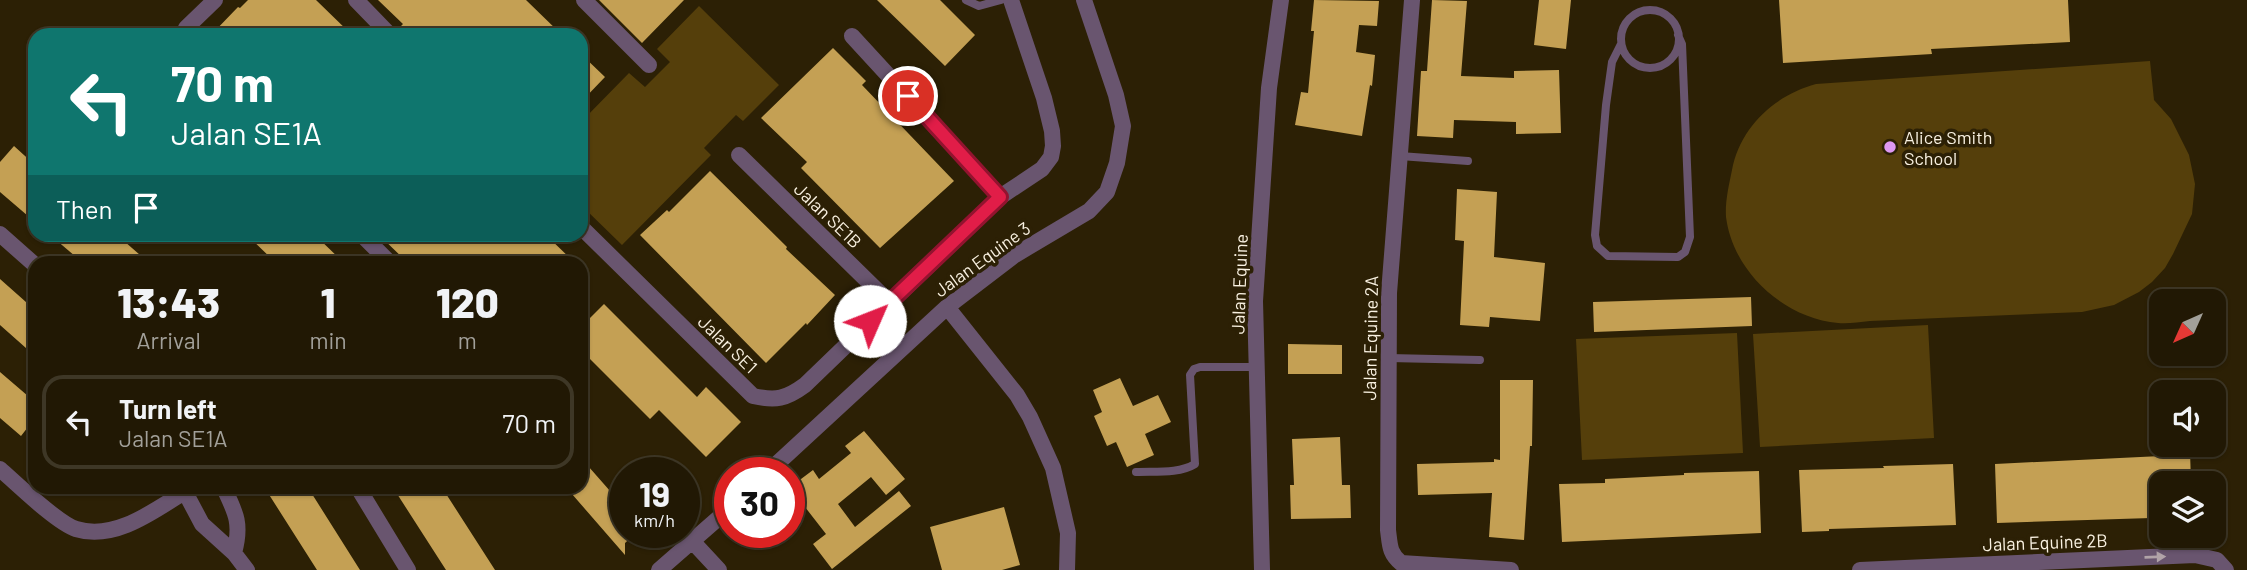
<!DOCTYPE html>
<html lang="en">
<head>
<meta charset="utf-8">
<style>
	body { margin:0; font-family:Barlow,sans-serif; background:#29210e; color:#f1f3f6; height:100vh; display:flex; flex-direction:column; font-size:26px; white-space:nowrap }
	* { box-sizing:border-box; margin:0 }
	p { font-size:23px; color:#a2a09a }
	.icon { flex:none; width:38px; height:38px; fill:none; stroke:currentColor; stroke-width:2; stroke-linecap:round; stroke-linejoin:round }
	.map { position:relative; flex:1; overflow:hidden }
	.sheet { position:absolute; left:28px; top:256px; width:560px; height:238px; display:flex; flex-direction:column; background:#211804; border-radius:21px; box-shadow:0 2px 5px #0004,0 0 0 2px #3e3726 }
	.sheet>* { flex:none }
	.guide { position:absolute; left:28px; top:28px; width:560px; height:214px; border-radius:21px; box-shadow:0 2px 5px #0004,0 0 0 2px #3e3726; background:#0f766e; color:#fff; overflow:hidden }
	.needle { width:46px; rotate:225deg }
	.tools { position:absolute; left:2149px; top:289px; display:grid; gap:14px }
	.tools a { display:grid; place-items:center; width:77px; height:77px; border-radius:14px; background:#211804; box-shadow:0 2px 5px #0004,0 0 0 2px #3e3726; font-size:35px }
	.speed { position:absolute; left:609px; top:457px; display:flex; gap:14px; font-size:35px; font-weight:700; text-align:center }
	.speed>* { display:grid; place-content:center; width:91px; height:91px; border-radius:50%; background:#211804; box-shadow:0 2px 5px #0004,0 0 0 2px #3e3726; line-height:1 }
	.speed small { font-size:18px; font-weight:400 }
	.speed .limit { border:10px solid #d22; background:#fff; color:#111 }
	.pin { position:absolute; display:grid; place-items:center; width:60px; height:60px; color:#fff; margin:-30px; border:4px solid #fff; border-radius:50%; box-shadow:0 2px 7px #0007 }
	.me { position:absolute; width:77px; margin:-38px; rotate:46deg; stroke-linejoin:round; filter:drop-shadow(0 0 5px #0008) }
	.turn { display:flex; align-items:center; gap:24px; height:147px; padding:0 28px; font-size:32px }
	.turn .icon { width:91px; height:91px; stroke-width:2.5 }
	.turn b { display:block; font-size:49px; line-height:60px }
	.then { display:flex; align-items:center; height:66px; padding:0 28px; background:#0003; gap:14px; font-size:26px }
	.eta { display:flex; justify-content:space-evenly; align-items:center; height:119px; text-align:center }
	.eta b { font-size:42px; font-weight:800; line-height:49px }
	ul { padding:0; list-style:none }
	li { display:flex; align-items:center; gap:21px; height:94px; margin:0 14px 10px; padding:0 14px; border:4px solid #3e3726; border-radius:21px }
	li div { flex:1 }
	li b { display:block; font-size:26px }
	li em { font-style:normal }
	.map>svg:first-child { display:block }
</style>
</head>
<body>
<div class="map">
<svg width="2247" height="570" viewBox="0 0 2247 570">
	<rect width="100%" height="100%" fill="#2c2005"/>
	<path fill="#553f0b" d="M699,6L779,85L743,121L736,115L704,148L711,155L622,245L581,205V122L629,73L645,87L670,62L657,49Z
		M2150,61L2154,100L2171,119L2189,155L2195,184L2192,214L2173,254L2165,268L2152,282L2139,292L2114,305L2082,312C2034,314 1986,316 1939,318C1916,319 1893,320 1870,321C1859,322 1848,324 1838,323C1784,318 1733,272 1726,217C1725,201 1729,185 1732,170C1740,127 1775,95 1816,84Z
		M1928,325L1934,438L1760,447L1753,334Z
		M1737,333L1743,453L1582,460L1576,339Z"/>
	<path fill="#c4a054" d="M248,0H316L352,35H211L238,7L240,8Z
		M378,0H526L562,35H408L400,27L403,24Z
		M599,0H684L642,43Z
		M877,0H940L975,35L945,66Z
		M1314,0L1379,1L1377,26L1359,25L1356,52L1375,55L1372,86L1370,85L1362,136L1295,125L1301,92L1308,93L1314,31H1311Z
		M1432,0L1467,1L1461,76L1514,78V71L1559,70L1561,133L1516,134V122L1454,120L1453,138L1417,136L1421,71H1427Z
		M1539,0H1571L1566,49L1534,45Z
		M1779,0H2068L2070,42L1931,49L1932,54L1783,63Z
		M833,48L866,81L862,85L954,181L880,248L801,168L807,162L761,118Z
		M581,54L605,77L581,102Z
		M14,146L35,165V222L0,192V162Z
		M710,171L787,247L786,249L835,295L807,325L806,323L766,363L640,235L667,210L669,212Z
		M1457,189L1497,192L1494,257L1545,263L1540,321L1490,317L1489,327L1460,325L1464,241L1455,240Z
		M49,234H116L148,262H82Z
		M246,234H314L343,262H275Z
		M378,234H545L574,262H407Z
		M0,279L35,310V356L0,325Z
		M1751,297L1752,326L1594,332L1593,302Z
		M604,304L697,397L706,387L741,422L706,457L659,410L650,419L581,350V327Z
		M1288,344L1342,345V374H1288Z
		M0,372L35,402V418L21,436L0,418Z
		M1120,378L1133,406L1158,395L1171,422L1145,434L1154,455L1127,467L1116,442L1107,446L1094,416L1102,412L1093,390Z
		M1500,380H1533L1532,446H1530L1524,540L1489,537L1492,493L1418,495L1417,464L1494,462V459L1500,460Z
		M864,431L905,479L886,495L871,477L838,504L855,527L899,491L911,506L832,569L813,544L826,534L805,507L789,519V488L813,470L819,479L851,453L845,446Z
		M1340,437L1342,485H1350L1351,518L1291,519L1290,485H1294L1292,439Z
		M2190,451L2191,483H2150L2151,518L1997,523L1995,464L2161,456V452Z
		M581,458L625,508V532H637L625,543V555L565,486H581Z
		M1953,464L1956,525L1829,529V531L1802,532L1799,470L1884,468L1883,466Z
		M1759,471L1761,533L1562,542L1559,484L1605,483V479L1684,475V473Z
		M278,486H307L360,570H317L268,493Z
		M392,486H441L495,570H446Z
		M1004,507L1020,565L1002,570H942L930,527Z"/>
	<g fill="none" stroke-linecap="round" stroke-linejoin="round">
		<path stroke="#69556f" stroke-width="8" d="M966,0L979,6L1001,0
			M1621 39a29 29 0 1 1 58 0a29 29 0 1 1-58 0Z
			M1621,44L1612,62L1606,105L1595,235L1597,246L1608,256L1678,257L1685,252L1690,237L1682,44L1678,35
			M1400,156L1468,161
			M1389,358L1480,360
			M1136,472C1154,471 1179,474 1195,464L1190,375L1194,369L1200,367H1257"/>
		<path stroke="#69556f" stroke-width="16" d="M356,0L390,35
			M584,0L649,65
			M1412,0L1389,293L1388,530C1390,545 1389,553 1401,563L1511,570
			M184,35L186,28L215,0
			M852,36L1000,197
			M739,155L889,302
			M581,227L753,396C776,401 786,399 805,385L1000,197L1042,169L1051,157L1053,146L1052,131L1044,98L1011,0
			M0,234L35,265
			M361,234L389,262
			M947,307L1017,395L1030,417L1053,468L1068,533L1067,570
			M0,469C16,483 57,523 76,529C118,542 160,506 194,486
			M768,472L947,307L1015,255L1089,211L1107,192L1117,163L1123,126L1116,95L1084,0
			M223,486C236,513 242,524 234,553
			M357,486L408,570
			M185,492L202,524L234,553L247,570
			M693,542L719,570
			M659,570L730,508
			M1262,570L1255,301L1269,88L1281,0
			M1860,570L2195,555L2217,560L2226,570"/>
	</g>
	<defs><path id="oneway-solid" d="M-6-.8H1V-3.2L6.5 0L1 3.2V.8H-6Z" transform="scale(1.75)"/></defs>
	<use fill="#b1a3a8" href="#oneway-solid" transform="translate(2155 557) rotate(-2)"/>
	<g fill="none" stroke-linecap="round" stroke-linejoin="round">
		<defs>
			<path id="route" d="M870,321L1000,197L908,96"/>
		</defs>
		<use href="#route" stroke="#92132f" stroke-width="18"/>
		<use href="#route" stroke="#e11d48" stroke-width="12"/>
	</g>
	<circle fill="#de98f2" stroke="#2c2005" stroke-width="2.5" cx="1890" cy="147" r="7"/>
	<g text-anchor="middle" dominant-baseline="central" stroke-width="7" stroke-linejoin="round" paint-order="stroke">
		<g font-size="18" fill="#f9f1e1" stroke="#2c2005" text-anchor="start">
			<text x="1904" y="137">Alice Smith<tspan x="1904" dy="21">School</tspan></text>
		</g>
		<g font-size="18" fill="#f9f1e1" stroke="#2c2005">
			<text transform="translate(828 215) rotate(44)">Jalan SE1B</text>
			<text transform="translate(982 259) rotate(-36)">Jalan Equine 3</text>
			<text transform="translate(1239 284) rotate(-88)">Jalan Equine</text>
			<text transform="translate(1370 338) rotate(-89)">Jalan Equine 2A</text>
			<text transform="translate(728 344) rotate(44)">Jalan SE1</text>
			<text transform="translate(2045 542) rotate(-2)">Jalan Equine 2B</text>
		</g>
	</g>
</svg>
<div class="tools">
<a><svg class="needle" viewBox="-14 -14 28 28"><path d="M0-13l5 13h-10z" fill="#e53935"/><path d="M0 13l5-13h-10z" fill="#a2a09a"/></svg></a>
<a><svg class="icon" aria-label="sound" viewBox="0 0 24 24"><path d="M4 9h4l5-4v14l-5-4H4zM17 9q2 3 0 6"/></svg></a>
<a><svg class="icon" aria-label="layers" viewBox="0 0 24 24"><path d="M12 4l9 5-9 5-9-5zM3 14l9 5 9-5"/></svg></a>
</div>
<div class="speed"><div>19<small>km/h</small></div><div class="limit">30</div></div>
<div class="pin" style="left:908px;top:96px;background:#d93025"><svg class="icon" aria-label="arrive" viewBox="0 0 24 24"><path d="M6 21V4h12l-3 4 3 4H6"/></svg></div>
<svg class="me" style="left:870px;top:321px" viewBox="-20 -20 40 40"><circle r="19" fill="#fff"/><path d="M0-13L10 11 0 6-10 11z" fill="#e11d48"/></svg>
<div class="guide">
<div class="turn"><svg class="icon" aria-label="left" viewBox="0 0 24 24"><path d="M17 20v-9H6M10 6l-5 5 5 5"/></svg><div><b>70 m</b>Jalan SE1A</div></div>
<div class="then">Then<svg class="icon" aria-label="arrive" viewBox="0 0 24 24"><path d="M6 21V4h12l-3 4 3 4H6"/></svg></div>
</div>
<section class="sheet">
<div class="eta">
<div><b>13:43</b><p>Arrival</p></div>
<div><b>1</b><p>min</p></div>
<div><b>120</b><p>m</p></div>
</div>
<ul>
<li><svg class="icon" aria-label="left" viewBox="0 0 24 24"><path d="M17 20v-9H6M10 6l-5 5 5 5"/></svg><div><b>Turn left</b><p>Jalan SE1A</p></div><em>70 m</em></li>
</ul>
</section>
</div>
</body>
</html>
